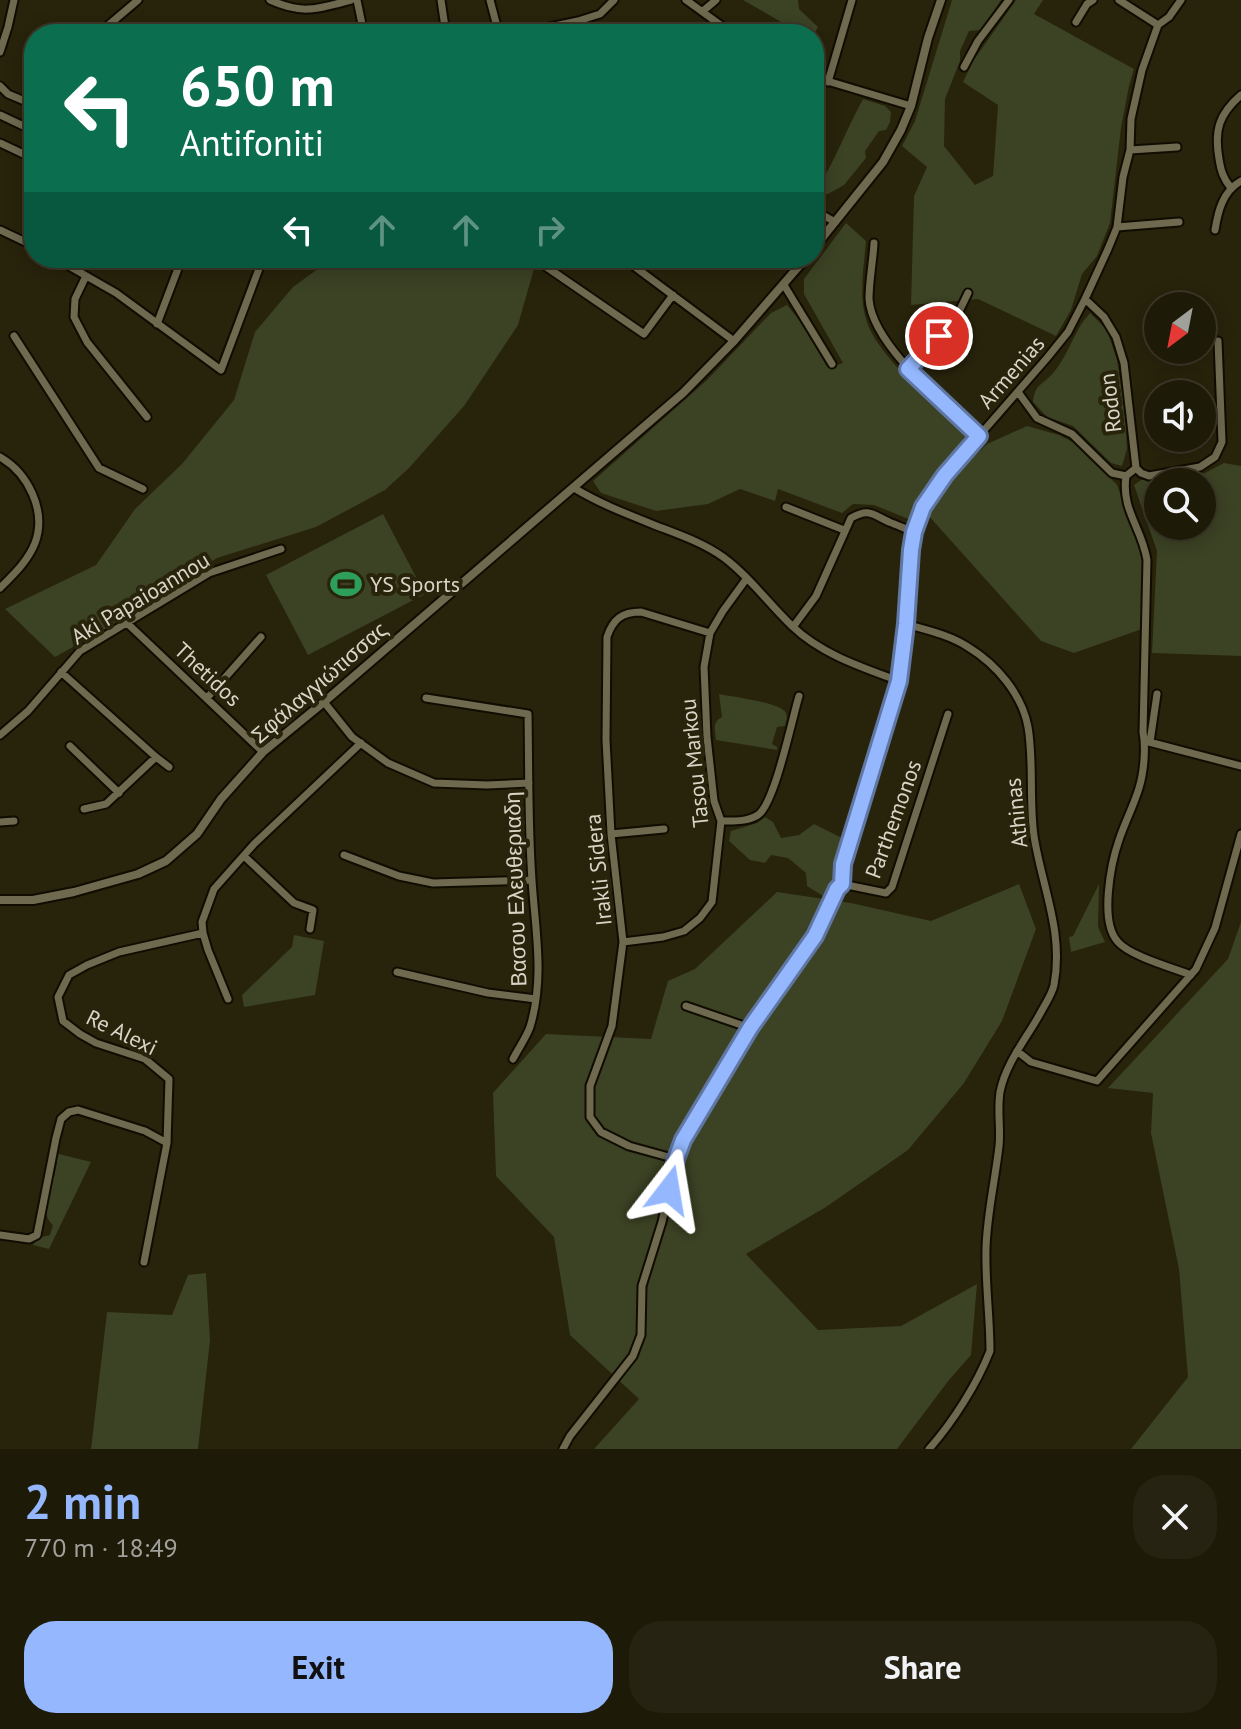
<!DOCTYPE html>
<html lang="en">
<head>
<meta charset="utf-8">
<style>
	body { margin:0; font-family:"PT Sans",sans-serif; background:#262312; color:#f1f3f6; height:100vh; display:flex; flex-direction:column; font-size:30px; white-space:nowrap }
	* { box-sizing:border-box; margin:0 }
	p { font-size:26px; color:#a1a19c }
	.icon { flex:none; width:44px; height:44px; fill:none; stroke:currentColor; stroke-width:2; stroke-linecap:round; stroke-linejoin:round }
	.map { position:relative; height:1449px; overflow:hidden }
	.panel { display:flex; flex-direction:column; background:#1e1a08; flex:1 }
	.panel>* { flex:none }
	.top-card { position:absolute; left:24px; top:24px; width:800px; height:244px; border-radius:32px; box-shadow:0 4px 20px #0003,0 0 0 2px #3c3829; background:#0b6e4f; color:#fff; overflow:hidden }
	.needle { width:52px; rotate:212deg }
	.tools { position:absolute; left:1144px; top:292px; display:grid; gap:16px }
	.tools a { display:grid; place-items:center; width:72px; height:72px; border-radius:50%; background:#1e1a08; box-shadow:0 4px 20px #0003,0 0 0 2px #3c3829; font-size:40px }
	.pin { position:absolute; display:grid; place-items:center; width:68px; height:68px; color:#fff; margin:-34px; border:4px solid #fff; border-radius:50%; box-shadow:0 2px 8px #0007 }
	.me { position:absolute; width:88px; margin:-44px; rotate:14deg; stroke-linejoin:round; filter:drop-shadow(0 0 6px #0008) }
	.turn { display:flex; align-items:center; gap:28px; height:168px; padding:0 24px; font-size:36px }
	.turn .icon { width:104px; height:104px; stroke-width:2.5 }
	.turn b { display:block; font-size:56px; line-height:68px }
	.lanes { display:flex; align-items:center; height:76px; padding:0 24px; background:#0003; justify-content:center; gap:40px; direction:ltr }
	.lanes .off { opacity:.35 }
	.round { display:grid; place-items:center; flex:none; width:84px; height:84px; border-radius:32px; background:#262312 }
	.head { display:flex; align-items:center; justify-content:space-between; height:136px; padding:0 24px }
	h1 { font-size:48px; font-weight:800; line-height:60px; color:#94b7fd }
	.cta { display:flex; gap:16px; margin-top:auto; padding:16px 24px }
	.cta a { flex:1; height:92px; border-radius:32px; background:#94b7fd; color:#111; font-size:32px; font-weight:800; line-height:92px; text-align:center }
	.cta a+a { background:#262312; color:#f1f3f6 }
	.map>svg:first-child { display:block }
</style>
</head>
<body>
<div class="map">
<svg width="1241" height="1449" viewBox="0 0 1241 1449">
	<rect width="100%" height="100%" fill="#28230b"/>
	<path fill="#3c4224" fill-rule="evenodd" d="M743,0H798L799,9L818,27L814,34H802Z
		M952,0H1001L981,30L969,31L960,51V61L945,99L944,146L975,185L993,176L998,105L963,82L973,61L1016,0H1043L1034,14L1134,69L1129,86L1121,128L1110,223L1097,256L1082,274L1071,310L1056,336L978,299L911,305L914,196L927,167L902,146L915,121Z
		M863,99L885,106L891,112L890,122L886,130L879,131L865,151L866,158L844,185L828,194L815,193C834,163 846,130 863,99Z
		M846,223L866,241C864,267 858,297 867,322C877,355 940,410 966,435L930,485L911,520L874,505L853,504L842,513L778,489L775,501L740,489L708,504L656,511L601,493L593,481L707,380L771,313L787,305L800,321L828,368L843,363L804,294V279Z
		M333,258H537L518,325L464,406L409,468L385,490L316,527L217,558L121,620L55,657L5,609L96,565L135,509L182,464L234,400L255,332L293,287Z
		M1090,313L1107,330L1117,360L1125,412L1127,449L1122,466L1111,463L1073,426L1047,417L1033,402C1035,383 1042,386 1054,372C1069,354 1074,330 1090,313Z
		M1027,426L1059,435L1077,444L1117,485L1136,537L1143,564L1142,629L1074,653L1041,641L927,514L950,479L987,444Z
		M1224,463L1241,466V656L1152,653L1157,551L1134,485L1141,480H1165L1205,473ZM1158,482H1202V526H1158Z
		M383,514L425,594L308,655L266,575Z
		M719,694C732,697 781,702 786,713C788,718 786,722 785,726L777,727L772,744L777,747V750L716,740C715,730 712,722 722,717Z
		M765,817L773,822L781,838L799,835L814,824L846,840L832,886L826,898L807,886L806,873L788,858L771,855L765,863L750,860L729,841L731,831L757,823Z
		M1019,884L1036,929L1002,1021L964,1083L908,1150L826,1207L746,1254L818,1330L901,1326L977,1284L971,1355L949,1380L897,1449H594L639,1399L570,1335L554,1237L496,1176L493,1093L546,1034L651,1039L668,981L695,969L777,892L851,903L931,921Z
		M1099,884L1098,927L1105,942L1071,952L1069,937L1073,936Z
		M1241,922V1449H1131L1188,1377L1179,1269L1151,1133L1153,1093L1108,1088L1228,959Z
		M294,935L324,941L315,995L244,1007L242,995L292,947Z
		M55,1153L91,1162L49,1249L33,1245L38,1238L50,1235L53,1225C40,1214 48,1195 49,1179L54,1177L57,1162L54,1159Z
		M206,1273L210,1340L198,1449H91L107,1312L172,1315L188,1275Z"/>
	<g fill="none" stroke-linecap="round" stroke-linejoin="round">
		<defs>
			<path id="minor" d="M270,0C303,15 318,9 351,0
				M357,0L364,34
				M441,0L446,34
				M490,0L499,34
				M686,0L733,34
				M1119,0L1158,25
				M703,11L716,0
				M1076,22L1087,4L1093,0
				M1158,25L1169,17L1181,0
				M98,34L138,0
				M517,34L578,21L600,14L614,0
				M0,52L8,27L14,0
				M964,67L978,41L1009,0
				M814,77L911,106
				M828,82L852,0
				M0,86L8,94L34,105
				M0,115L34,131
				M0,143L34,159
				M1130,150L1177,147
				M26,155L34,139
				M1231,188C1223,178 1221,171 1219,159C1214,130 1219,114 1241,95
				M814,210L835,222
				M1117,227L1179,222
				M0,230L34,246
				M1215,230C1218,211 1223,191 1241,181
				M874,243C873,261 869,281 869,299C872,345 946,405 979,436
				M55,258L116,293L221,370L260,266
				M623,258L734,341
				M545,266L644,334L673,295
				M86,276L75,299L74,317L87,342L147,417
				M784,285L832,364
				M1085,299L1104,317L1116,337L1124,363L1136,468
				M157,324L182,258
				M14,336L99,468L143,489
				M908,369L955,320L968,293
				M1018,392L1037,418L1072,434L1112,473L1126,476
				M0,457C28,473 47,511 35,543C28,561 13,575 0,588
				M1136,468L1126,476C1121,510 1142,528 1147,560L1143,732C1146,748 1144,772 1139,788C1134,805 1125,822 1119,840C1111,863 1099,922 1118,942C1130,956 1173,968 1191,975
				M1136,468L1141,473L1149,476L1200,467L1215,457L1222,442L1218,341
				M574,488C602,505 632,516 662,528C683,536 705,544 723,557C749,576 768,603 792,626C821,654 861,667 899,681
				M786,507L844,530
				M128,624L263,752
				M906,624C927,630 950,635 968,647C996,664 1022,694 1028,727C1034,762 1029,800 1034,836C1042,887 1064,932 1054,985C1052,994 1046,1003 1041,1012C1027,1038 1006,1062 1000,1092C997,1112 1001,1129 999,1146C995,1181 987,1214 986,1248C985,1282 990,1317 990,1351C977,1384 953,1422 929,1449
				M793,627L816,596L851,518C869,508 872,514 889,522C897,525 906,529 914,532
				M61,672L156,757L169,767
				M207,698L261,637
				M426,698L528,714C529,769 528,825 532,880C535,929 545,978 530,1027C526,1038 518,1049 513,1059
				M324,702L352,737L388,763L434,783L487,785L529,783
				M0,735L28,711L80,651L209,573L281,549
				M1145,741L1241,766
				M1150,742L1157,694
				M70,746L119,793
				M84,809L106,804L156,757
				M721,821C733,821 747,822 758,815C775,803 792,719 799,696
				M0,822L14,821
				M611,834L664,829
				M344,855L399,876L433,883L532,880
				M244,856L294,903L313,910L310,929
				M842,884L886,893L892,887L948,714
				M623,942L663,937L684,931L700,918L712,902L721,821L714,801L707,737L704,667L710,633L723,611L747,578
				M397,972L488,993L536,999
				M228,999L208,950L203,933L202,922L214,889L254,844L361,743
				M686,1006L750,1028
				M1017,1051L1031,1062L1097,1081L1196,969L1215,928L1241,834
				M676,1159L629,1146L601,1132L590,1117V1086L612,1026L623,942L611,834L606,740L607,637C613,619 622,612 641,612L710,633
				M0,1235L29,1239L37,1235L56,1138L61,1119L69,1112L78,1110L145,1131L167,1143
				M144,1262L167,1143L169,1079L145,1059L96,1043L80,1034L63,1021L58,997L69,975L87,965L119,952L203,933
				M563,1449L570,1436L633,1356L641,1335L642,1286L662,1222L676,1159L683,1140L750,1028L815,936L837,889L842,884L843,864L899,681L906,624L911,550L914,532L923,507L945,475L1047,358L1068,332L1085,299L1108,249L1117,227L1123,177L1130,150L1131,119L1142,70L1158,25"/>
			<path id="tertiary" d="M814,248L883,162L901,130L911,106L928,38L941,0
				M0,900H33L74,892L138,874L166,861L197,834L221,799L263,752L324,702L683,393L734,341L806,258"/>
		</defs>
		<use href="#minor" stroke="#110c00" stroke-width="11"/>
		<use href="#tertiary" stroke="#110c00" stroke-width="12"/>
		<use href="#minor" stroke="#6e694f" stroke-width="7"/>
		<use href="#tertiary" stroke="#6e694f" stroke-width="8"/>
	</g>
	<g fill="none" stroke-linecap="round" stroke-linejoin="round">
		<defs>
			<path id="route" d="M669,1190L676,1159L683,1140L750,1028L815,936L837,889L842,884L843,864L899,681L906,624L911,550L914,532L923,507L945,475L979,436L908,369L939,336"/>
		</defs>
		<use href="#route" stroke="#6077a4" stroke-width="20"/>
		<use href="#route" stroke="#94b7fd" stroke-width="14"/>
	</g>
	<defs>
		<symbol id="stadium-bare" viewBox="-9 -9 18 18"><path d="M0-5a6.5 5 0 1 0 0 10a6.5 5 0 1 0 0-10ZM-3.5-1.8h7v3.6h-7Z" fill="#2e9e5b" stroke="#28230b" stroke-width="2.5" paint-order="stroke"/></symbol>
	</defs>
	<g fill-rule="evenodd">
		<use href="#stadium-bare" x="324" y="562" width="44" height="44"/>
	</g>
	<g text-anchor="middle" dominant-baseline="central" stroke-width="8" stroke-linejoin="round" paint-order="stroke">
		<g font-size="22" fill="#d8d5c7" stroke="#28230b">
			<text transform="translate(1011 372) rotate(-49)">Armenias</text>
			<text transform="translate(1110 403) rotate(-97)">Rodon</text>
			<text transform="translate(140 598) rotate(-31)">Aki Papaioannou</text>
			<text transform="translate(208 674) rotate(43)">Thetidos</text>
			<text transform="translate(319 682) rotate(-41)">Σφάλαγγιώτισσας</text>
			<text transform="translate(694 763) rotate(-96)">Tasou Markou</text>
			<text transform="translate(1016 813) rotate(-96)">Athinas</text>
			<text transform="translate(893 819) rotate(-70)">Parthemonos</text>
			<text transform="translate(598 870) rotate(-96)">Irakli Sidera</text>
			<text transform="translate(515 889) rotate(-92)">Βασου Ελευθεριαδη</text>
			<text transform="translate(122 1032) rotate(26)">Re Alexi</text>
		</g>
		<g font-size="22" fill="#d8d5c7" stroke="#28230b" text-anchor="start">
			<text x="370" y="584">YS Sports</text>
		</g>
	</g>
</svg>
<div class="tools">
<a><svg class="needle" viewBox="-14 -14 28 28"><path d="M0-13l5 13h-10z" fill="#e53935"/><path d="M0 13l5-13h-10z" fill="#a1a19c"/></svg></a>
<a><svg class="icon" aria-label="sound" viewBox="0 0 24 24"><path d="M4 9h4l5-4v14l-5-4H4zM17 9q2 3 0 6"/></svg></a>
<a><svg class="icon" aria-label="search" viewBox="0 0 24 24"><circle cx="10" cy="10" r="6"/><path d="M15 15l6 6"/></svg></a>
</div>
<div class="pin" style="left:939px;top:336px;background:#d93025"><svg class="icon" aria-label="arrive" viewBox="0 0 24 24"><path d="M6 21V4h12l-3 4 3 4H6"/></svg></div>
<svg class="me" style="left:669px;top:1190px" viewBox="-20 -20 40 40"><path d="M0-17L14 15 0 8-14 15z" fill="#94b7fd" stroke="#fff" stroke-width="4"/></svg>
<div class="top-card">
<div class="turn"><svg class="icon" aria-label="left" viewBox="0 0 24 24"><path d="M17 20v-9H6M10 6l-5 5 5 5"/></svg><div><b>650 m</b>Antifoniti</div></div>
<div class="lanes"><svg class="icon" aria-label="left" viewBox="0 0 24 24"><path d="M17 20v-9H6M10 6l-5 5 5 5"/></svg><svg class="icon off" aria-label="ahead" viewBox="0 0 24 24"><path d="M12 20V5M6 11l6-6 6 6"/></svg><svg class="icon off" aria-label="ahead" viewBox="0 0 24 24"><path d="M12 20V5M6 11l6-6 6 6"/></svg><svg class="icon off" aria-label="right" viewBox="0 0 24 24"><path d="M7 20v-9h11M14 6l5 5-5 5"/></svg></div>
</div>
</div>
<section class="panel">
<div class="head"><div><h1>2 min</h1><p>770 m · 18:49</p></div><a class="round"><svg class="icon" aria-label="close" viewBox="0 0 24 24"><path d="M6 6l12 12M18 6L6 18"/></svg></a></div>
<div class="cta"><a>Exit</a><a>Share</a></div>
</section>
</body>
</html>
